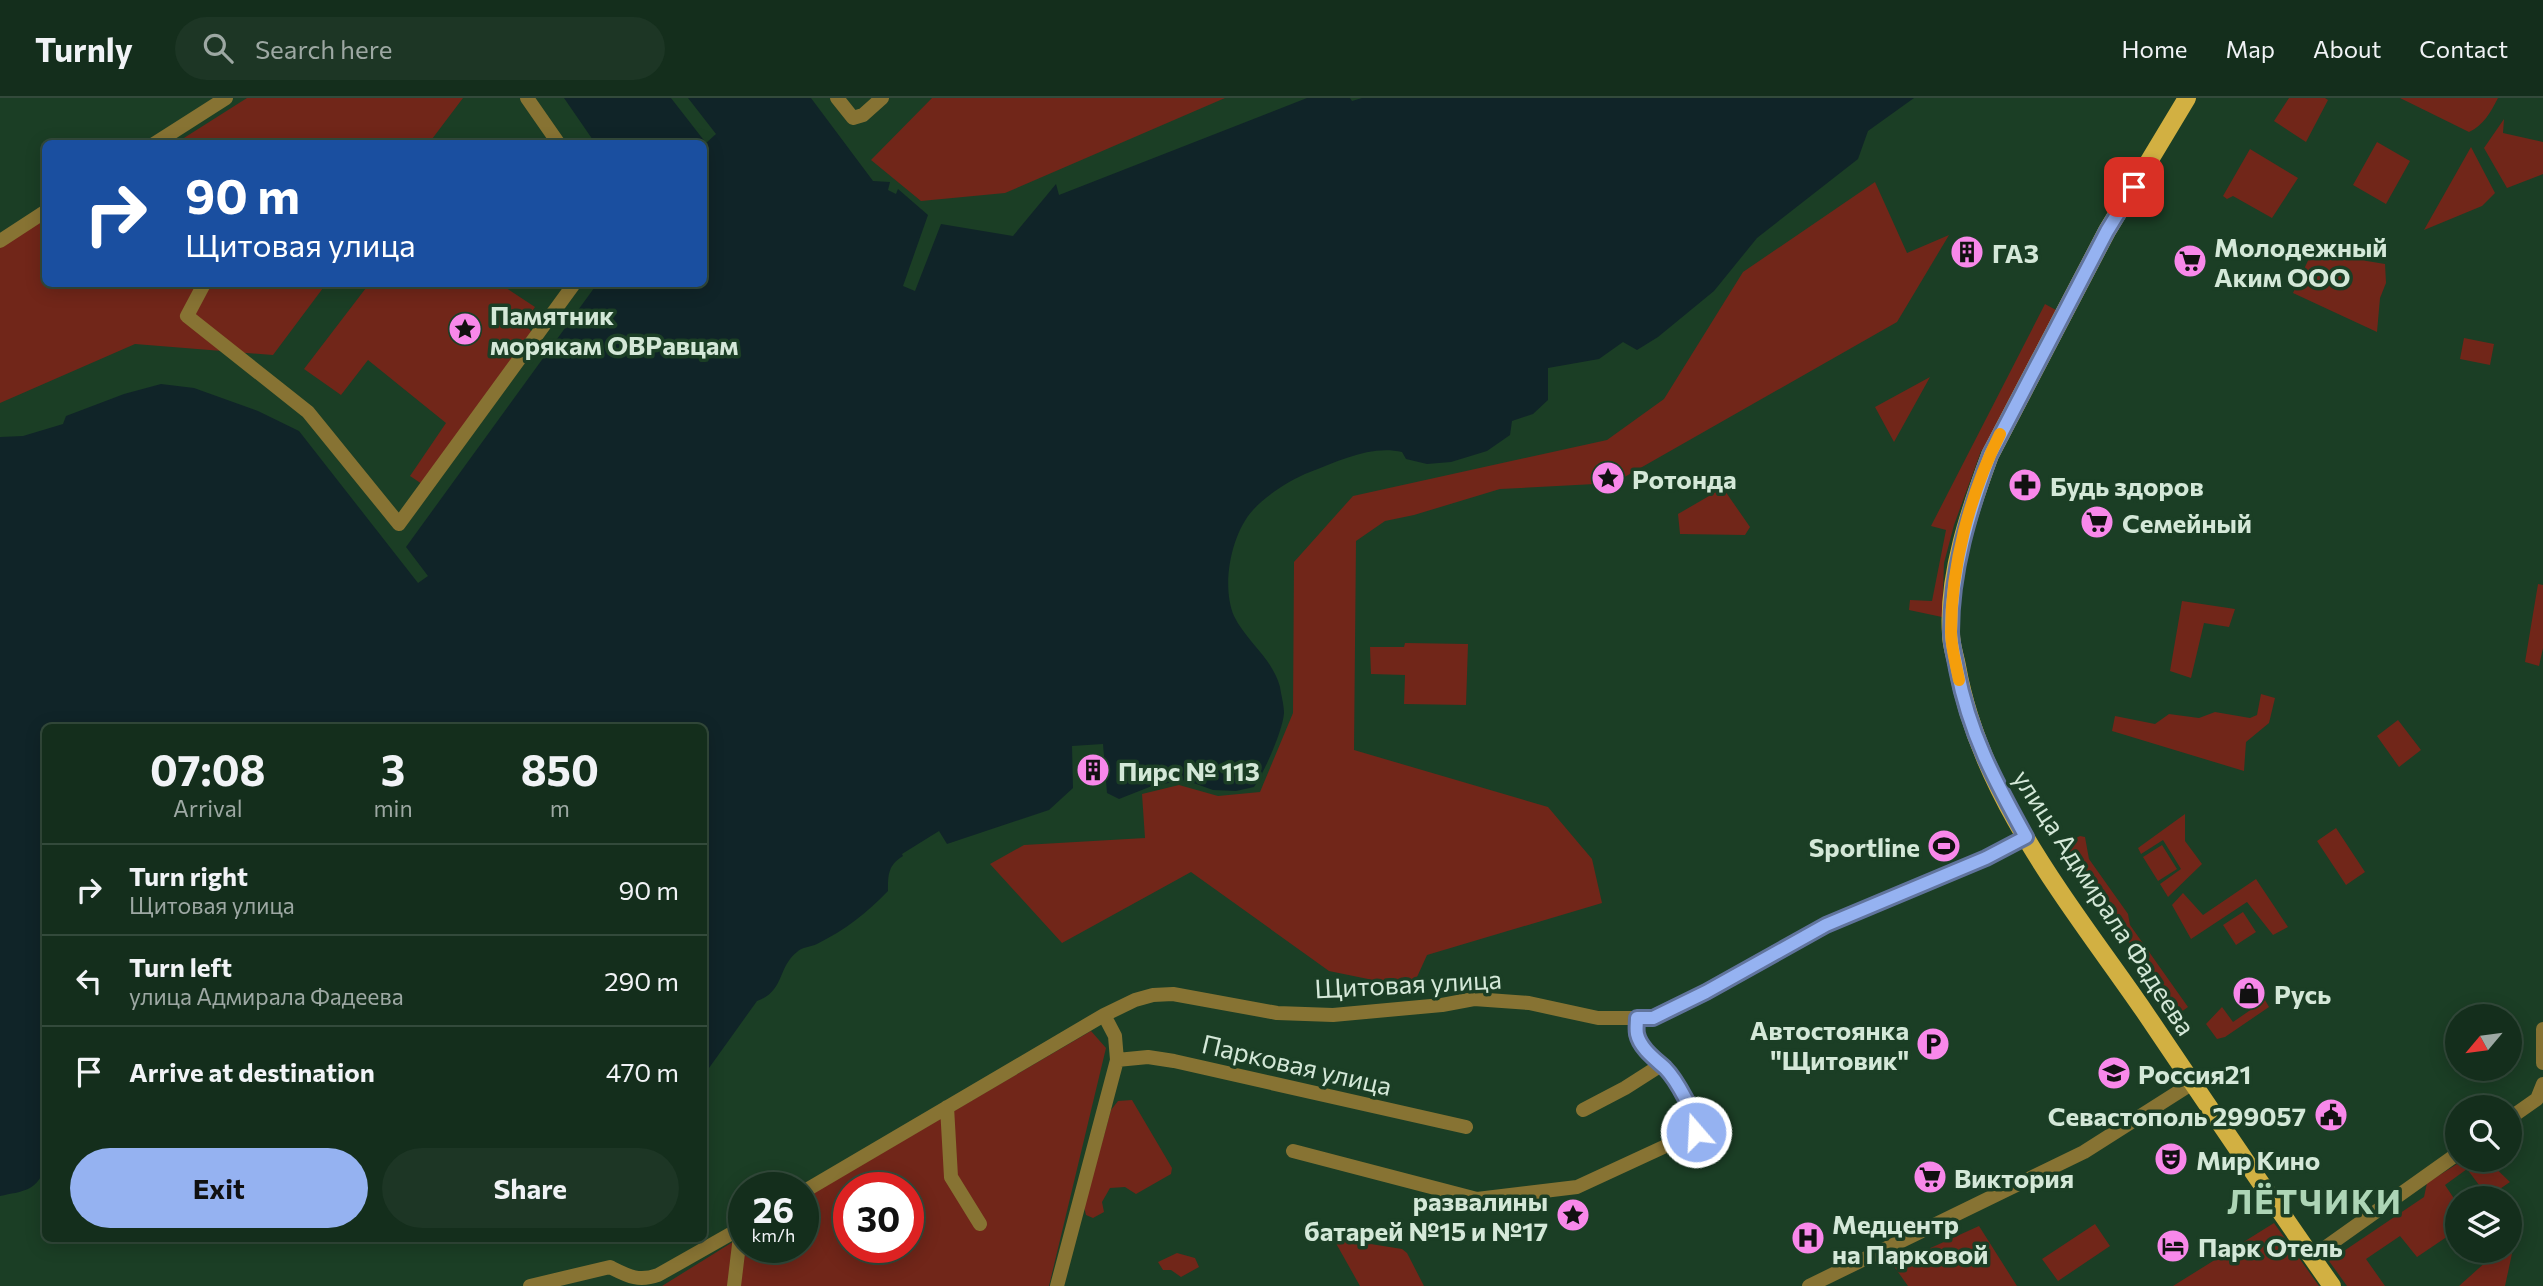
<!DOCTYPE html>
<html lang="en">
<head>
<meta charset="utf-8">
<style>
	body { margin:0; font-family:Commissioner,sans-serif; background:#1d3625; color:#f1f3f6; height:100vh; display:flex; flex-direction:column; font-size:26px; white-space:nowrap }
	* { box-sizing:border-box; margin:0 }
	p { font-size:23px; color:#9da8a3 }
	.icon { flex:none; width:38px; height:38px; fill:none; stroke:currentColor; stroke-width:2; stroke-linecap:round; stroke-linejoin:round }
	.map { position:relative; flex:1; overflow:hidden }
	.drawer { position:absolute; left:42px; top:626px; width:665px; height:518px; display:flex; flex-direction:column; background:#142e1c; border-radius:10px; box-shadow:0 4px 18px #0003,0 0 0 2px #334a3b }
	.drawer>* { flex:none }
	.top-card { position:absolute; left:42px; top:42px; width:665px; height:147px; border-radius:10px; box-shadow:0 4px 18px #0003,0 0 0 2px #334a3b; background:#1a4fa0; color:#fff; overflow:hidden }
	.needle { width:46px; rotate:241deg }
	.buttons { position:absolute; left:2445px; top:906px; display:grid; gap:14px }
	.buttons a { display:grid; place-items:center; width:77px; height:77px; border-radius:50%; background:#142e1c; box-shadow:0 4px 18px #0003,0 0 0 2px #334a3b; font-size:35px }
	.speed { position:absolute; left:728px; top:1074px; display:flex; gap:14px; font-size:35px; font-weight:700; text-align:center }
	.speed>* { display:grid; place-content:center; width:91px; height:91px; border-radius:50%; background:#142e1c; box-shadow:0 4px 18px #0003,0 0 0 2px #334a3b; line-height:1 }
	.speed small { font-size:18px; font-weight:400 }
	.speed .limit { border:10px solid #d22; background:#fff; color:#111 }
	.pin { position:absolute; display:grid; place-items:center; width:60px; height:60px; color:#fff; margin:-30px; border-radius:14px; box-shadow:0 4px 10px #0006 }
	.me { position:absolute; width:77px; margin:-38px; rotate:341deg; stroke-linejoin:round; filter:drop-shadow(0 0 5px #0008) }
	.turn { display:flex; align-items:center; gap:24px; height:147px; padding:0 28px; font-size:32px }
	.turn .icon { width:91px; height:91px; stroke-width:2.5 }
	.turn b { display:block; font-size:49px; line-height:60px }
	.eta { display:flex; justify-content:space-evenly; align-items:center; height:119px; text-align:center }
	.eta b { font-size:42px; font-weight:700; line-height:49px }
	.action { display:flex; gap:14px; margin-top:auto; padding:14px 28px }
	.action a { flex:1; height:80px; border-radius:42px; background:#95b2f1; color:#111; font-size:28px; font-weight:700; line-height:80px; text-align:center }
	.action a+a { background:#1d3625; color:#f1f3f6 }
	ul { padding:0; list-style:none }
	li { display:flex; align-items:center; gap:21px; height:91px; padding:0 28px; border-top:2px solid #334a3b }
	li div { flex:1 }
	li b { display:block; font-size:26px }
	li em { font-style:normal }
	header { display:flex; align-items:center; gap:42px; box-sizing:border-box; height:98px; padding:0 35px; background:#142e1c; border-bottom:2px solid #334a3b }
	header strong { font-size:33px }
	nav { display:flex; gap:38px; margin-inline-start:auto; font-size:24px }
	.search { width:490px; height:63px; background:#1d3625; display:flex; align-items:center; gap:18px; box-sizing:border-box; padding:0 24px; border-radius:38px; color:#9da8a3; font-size:26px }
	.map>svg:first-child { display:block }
</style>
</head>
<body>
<header>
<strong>Turnly</strong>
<div class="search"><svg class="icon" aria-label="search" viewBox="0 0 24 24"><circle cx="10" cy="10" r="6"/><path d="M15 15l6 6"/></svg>Search here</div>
<nav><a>Home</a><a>Map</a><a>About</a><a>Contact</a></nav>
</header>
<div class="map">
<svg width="2543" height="1188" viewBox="0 0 2543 1188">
	<rect width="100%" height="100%" fill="#1b3e25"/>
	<path fill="#712619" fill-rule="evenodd" d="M247,0H463L429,45H176Z
		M932,0H1225L1005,95L921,103L871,62Z
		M2289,0H2325L2328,2L2306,44L2274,23Z
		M2400,0H2498C2490,15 2484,27 2469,34Z
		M2504,21L2503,35L2543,44V76L2507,90L2484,50Z
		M2377,44L2410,63L2386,106L2353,87Z
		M2471,49L2495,95L2482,108L2424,132Z
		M2250,51L2298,80L2272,120L2233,98L2227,101L2223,98Z
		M1875,84L1907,155L1949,137L1897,224L1614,385L1500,391L1414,417L1385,423L1356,443L1354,652L1548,709L1592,761L1602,805L1427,857L1412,890L1329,873L1191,774L1062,845L990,766L1024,747L1145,740L1142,696L1179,687L1218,698L1260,694L1293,615L1294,464L1353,398L1607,342L1664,301L1743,174Z
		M45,120L46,186H326L273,257L135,246L0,305V148Z
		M2312,154L2385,166L2386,185L2380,200L2377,234L2293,195Z
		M369,186H500L535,209L524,226L534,236L422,386L410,378L446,325L368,262L341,297L304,271Z
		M2045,206L2056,212L1987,348L1981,353L1954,427L1944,465L1942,519L1909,512L1910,502L1932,503L1946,432L1931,428Z
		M2464,240L2494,246L2490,267L2460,261Z
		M1930,279L1894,344L1875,309Z
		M1725,393L1750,429L1745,437L1680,436L1678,416L1716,394Z
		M2538,486L2543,487V550L2539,568L2525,564Z
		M2182,503L2235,511L2229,529L2204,525L2191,580L2170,573Z
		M1405,545L1468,546L1466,607L1404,606L1405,577L1371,576L1370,549H1404Z
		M2261,596L2275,600L2269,625L2246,644L2244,673L2112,633L2115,618L2155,626L2169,616L2199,620L2215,614L2250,620L2257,617Z
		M2398,622L2421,652L2399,669L2377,638Z
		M2185,716V743L2202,766L2168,799L2160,786L2181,771L2163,742L2141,756L2138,750Z
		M2336,730L2365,774L2346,787L2317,743Z
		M2080,738L2085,739L2089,761L2128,816L2130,827L2188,909L2177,917L2064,746Z
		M2162,747L2177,771L2158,783L2143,759Z
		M2256,781L2288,829L2273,837L2247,804L2191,841L2172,807L2183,795L2203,817Z
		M2243,814L2256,834L2236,847L2223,827Z
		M2265,902L2269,909L2225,939L2217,941L2206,926L2222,909L2233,924Z
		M1091,933L1106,950L1049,1188H662L744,1137V1150H803V1101ZM849,1090H908V1150H849Z
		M1132,1002L1172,1070L1171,1076L1136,1096L1125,1089L1110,1090L1102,1104L1104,1114L1093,1120L1086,1117L1084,1109L1111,1012L1118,1003Z
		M2475,1062H2487L2510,1084L2488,1099L2467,1071L2445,1087L2457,1105V1132L2417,1159L2400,1138L2366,1161L2385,1188H2347L2329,1163L2424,1099L2427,1085L2457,1066L2463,1070Z
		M2274,1125L2319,1188H2173Z
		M2095,1126L2110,1148L2058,1183L2042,1161Z
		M1979,1128L2017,1188H1908L1893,1167Z
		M2516,1137L2505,1188H2459L2498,1153H2510V1143Z
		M1333,1140L1402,1151L1407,1155L1424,1188H1360Z
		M1177,1155L1195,1160L1199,1169L1181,1179L1171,1172H1163L1158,1164Z"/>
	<path fill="#102428" d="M564,0H671L706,45L716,36L688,0H811L873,83L890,84L888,92L896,96L898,91L928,117L903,188L915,193L941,126L1013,138L1056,86L1059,97L1307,0H1350L1352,3L1362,0H1914L1868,33L1858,61L1757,140L1714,193L1658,239L1637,252L1623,244L1599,261L1548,270V302L1533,316L1512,323L1510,337L1487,353L1451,364L1427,366L1406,361L1402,354C1371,347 1339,363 1310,374C1290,382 1268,396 1253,412C1231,436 1221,488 1234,518C1246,543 1273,561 1280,589C1281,596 1284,607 1284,615C1283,632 1264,675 1254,689L1236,693L1213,692L1185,682L1152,688L1119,701L1107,695L1103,646L1072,648L1073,690L1049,712L947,746L939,733L902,756L903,758C888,767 888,777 888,793C867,815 845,832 817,846C811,849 802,849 797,854C777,870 785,893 757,903L704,977V630H46L45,1071C35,1094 23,1093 0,1098V339L23,338L63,326L66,318L124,296L161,286L194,290L258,313L299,333L418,485L428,478L406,449L597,186H704V46L595,45Z"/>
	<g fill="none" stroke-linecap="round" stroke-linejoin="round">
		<path stroke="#877333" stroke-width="14" d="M527,0L559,46
			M837,0L853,20L863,17L882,0
			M154,46L226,0
			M0,143L46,113
			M204,186L187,218L308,314L399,426L574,186
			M2543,931V965
			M1117,962L1148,959L1174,963L1466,1029
			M947,1009L951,1079L980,1126
			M1583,1012L1625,990L1661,967
			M2510,1020L2537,1001L2543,986
			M1293,1053L1477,1101L1577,1089L1696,1034C1698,1020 1675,981 1665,970C1655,961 1640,951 1637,936C1636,931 1637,925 1637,920
			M803,1094L1104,917L1135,902L1153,897L1173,896L1277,915L1333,917L1442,907L1474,901L1529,905L1598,920H1652L1706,894L1826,827L1986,760L2026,739
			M2312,1159L2457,1056
			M530,1188L610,1169C628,1178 638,1184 658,1177L741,1130
			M734,1188L741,1130L744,1128
			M1057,1188L1117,962L1115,938L1104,917
			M1809,1188L2084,1054L2191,986"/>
		<path stroke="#d2b042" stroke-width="18" d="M2187,0L2107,133L1990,357C1970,411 1947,477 1951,536C1951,547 1955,557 1957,568C1980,698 2070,806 2144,913C2206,1005 2268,1097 2332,1188"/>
	</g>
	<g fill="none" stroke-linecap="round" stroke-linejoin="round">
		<defs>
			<path id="route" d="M1696,1034C1699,1020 1675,980 1665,970C1655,961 1640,950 1637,936C1636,931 1637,925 1637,920H1653L1706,894L1826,827L1986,760L2026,739C1995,683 1969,635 1957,571C1955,559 1951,546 1951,534C1951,473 1969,414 1990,357L2107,133L2134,89"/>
		</defs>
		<use href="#route" stroke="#61749d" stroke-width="18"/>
		<use href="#route" stroke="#95b2f1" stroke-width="12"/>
		<path stroke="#f59e0b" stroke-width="12" d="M1959,582C1956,566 1951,549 1951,534C1951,467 1970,396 2000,336"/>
	</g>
	<defs>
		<symbol id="building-disc" viewBox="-11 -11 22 22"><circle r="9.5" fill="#f888ea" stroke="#1b3e25"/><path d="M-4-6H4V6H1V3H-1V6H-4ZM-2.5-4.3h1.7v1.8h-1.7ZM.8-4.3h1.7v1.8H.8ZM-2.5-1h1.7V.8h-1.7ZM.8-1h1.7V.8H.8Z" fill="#111"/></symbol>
		<symbol id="supermarket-disc" viewBox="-11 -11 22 22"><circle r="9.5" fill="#f888ea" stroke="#1b3e25"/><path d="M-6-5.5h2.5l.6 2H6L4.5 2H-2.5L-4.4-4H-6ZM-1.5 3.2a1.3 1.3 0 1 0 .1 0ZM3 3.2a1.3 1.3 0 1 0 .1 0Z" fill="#111"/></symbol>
		<symbol id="sight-disc" viewBox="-11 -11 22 22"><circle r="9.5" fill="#f888ea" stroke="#1b3e25"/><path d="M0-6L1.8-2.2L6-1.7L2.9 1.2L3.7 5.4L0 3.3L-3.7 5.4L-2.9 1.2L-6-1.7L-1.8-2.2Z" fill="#111"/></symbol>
		<symbol id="pharmacy-disc" viewBox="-11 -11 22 22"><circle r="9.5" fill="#f888ea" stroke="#1b3e25"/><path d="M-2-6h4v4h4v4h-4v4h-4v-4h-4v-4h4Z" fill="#111"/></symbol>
		<symbol id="stadium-disc" viewBox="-11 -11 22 22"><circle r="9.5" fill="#f888ea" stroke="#1b3e25"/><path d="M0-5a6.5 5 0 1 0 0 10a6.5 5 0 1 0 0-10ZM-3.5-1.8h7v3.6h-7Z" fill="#111"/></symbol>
		<symbol id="shop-disc" viewBox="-11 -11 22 22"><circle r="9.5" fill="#f888ea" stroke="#1b3e25"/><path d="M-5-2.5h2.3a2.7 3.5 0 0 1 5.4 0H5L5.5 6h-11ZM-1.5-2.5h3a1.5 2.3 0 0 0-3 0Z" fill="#111"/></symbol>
		<symbol id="parking-disc" viewBox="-11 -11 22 22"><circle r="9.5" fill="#f888ea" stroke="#1b3e25"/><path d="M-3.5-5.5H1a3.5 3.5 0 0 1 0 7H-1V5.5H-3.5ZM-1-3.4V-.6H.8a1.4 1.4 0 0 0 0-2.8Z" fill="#111"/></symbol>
		<symbol id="school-disc" viewBox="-11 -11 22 22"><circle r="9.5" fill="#f888ea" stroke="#1b3e25"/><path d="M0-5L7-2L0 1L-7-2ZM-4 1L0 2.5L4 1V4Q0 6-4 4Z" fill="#111"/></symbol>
		<symbol id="civic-disc" viewBox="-11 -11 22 22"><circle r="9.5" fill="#f888ea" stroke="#1b3e25"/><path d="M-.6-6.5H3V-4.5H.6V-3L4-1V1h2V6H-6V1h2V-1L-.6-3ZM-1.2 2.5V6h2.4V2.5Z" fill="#111"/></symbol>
		<symbol id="theatre-disc" viewBox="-11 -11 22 22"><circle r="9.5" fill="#f888ea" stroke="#1b3e25"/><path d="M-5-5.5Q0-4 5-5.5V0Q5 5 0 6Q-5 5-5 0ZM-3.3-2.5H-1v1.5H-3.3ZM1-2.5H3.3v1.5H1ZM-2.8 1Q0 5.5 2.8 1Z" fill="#111"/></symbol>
		<symbol id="hospital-disc" viewBox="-11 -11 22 22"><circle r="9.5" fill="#f888ea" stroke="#1b3e25"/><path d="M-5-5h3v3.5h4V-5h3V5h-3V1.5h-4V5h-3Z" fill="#111"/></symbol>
		<symbol id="hotel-disc" viewBox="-11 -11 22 22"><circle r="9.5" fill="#f888ea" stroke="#1b3e25"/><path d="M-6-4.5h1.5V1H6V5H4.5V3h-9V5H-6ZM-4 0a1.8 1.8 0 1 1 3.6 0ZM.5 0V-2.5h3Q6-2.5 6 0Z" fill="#111"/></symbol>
	</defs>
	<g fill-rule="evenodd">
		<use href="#building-disc" x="1948" y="135" width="38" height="38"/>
		<use href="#supermarket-disc" x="2171" y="144" width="38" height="38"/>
		<use href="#sight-disc" x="446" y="212" width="38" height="38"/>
		<use href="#sight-disc" x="1589" y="361" width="38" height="38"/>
		<use href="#pharmacy-disc" x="2006" y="368" width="38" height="38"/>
		<use href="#supermarket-disc" x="2078" y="405" width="38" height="38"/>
		<use href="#building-disc" x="1074" y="653" width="38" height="38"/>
		<use href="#stadium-disc" x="1925" y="729" width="38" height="38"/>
		<use href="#shop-disc" x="2230" y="876" width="38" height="38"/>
		<use href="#parking-disc" x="1914" y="927" width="38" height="38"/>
		<use href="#school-disc" x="2095" y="956" width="38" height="38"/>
		<use href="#civic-disc" x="2312" y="998" width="38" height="38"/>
		<use href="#theatre-disc" x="2152" y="1042" width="38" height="38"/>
		<use href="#supermarket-disc" x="1911" y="1060" width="38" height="38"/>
		<use href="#sight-disc" x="1554" y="1098" width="38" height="38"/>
		<use href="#hospital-disc" x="1789" y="1121" width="38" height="38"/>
		<use href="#hotel-disc" x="2154" y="1129" width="38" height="38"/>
	</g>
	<g text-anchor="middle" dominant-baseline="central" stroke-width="7" stroke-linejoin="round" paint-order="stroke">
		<g font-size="26" font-weight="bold" fill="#d4e8d8" stroke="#1b3e25" text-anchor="start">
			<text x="2214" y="148">Молодежный<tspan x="2214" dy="30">Аким ООО</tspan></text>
			<text x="1992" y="154">ГАЗ</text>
			<text x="490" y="216">Памятник<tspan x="490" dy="30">морякам ОВРавцам</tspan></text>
			<text x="1632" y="380">Ротонда</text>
			<text x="2050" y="387">Будь здоров</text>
			<text x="2122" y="424">Семейный</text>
			<text x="1118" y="672">Пирс № 113</text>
			<text x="1920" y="748" text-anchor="end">Sportline</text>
			<text x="2274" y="895">Русь</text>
			<text x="1909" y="931" text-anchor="end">Автостоянка<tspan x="1909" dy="30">"Щитовик"</tspan></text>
			<text x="2138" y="975">Россия21</text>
			<text x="2306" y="1017" text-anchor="end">Севастополь 299057</text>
			<text x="2196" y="1061">Мир Кино</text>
			<text x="1954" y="1079">Виктория</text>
			<text x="1548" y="1102" text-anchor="end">развалины<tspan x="1548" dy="30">батарей №15 и №17</tspan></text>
			<text x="1832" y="1125">Медцентр<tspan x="1832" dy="30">на Парковой</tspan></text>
			<text x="2198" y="1148">Парк Отель</text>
		</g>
		<g font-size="26" fill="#d4e8d8" stroke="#1b3e25">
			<text transform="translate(2105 804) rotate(57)">улица Адмирала Фадеева</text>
			<text transform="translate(1408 885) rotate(-3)">Щитовая улица</text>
			<text transform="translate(1297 966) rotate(13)">Парковая улица</text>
		</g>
		<g font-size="33" font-weight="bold" letter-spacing="2" fill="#add5b6" stroke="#1b3e25">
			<text x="2315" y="1102">ЛЁТЧИКИ</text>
		</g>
	</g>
</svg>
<div class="buttons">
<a><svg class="needle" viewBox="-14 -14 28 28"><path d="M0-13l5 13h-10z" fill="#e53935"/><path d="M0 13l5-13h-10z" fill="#9da8a3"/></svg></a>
<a><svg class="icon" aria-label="search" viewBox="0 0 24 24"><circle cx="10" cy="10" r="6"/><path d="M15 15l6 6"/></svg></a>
<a><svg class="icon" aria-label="layers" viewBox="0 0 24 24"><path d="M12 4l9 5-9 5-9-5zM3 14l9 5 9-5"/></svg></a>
</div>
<div class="speed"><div>26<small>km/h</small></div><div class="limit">30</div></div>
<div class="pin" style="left:2134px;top:89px;background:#d93025"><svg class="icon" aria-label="arrive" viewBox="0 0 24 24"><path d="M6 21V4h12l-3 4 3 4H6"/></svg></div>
<svg class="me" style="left:1696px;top:1034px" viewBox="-20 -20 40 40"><circle r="17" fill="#95b2f1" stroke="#fff" stroke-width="3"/><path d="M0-11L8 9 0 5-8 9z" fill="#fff"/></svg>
<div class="top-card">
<div class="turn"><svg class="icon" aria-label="right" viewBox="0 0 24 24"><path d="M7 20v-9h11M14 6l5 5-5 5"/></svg><div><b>90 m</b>Щитовая улица</div></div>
</div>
<section class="drawer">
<div class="eta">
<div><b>07:08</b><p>Arrival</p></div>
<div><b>3</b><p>min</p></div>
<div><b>850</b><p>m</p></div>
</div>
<ul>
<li><svg class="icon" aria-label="right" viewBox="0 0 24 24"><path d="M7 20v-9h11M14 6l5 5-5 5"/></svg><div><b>Turn right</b><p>Щитовая улица</p></div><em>90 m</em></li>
<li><svg class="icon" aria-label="left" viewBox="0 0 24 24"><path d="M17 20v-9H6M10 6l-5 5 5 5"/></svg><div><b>Turn left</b><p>улица Адмирала Фадеева</p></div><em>290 m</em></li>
<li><svg class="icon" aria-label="arrive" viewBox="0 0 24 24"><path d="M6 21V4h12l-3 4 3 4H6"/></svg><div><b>Arrive at destination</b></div><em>470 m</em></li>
</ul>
<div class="action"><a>Exit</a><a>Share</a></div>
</section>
</div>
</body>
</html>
